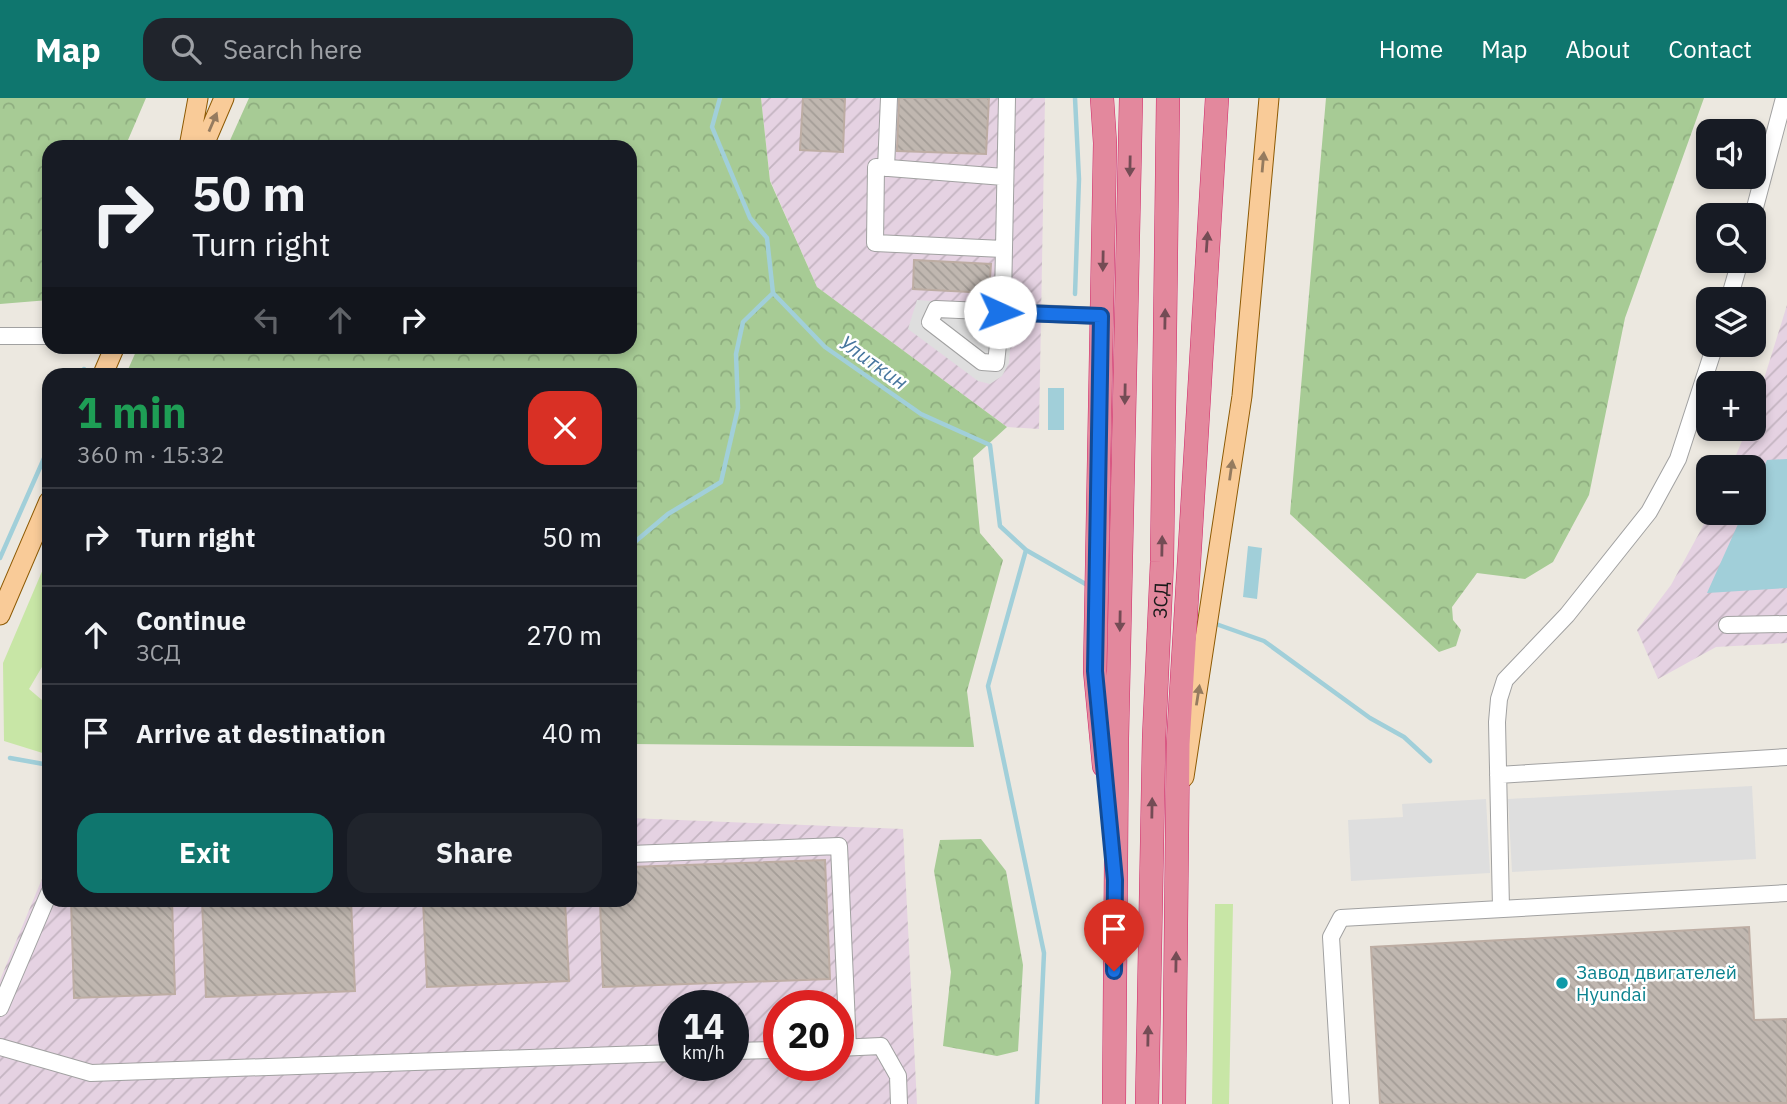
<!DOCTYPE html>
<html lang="en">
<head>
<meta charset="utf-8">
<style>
	body { margin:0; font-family:"IBM Plex Sans",sans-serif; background:#20242c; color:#f1f3f6; height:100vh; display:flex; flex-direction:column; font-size:26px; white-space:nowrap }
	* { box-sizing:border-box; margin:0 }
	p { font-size:23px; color:#9ea1a6 }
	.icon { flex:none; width:38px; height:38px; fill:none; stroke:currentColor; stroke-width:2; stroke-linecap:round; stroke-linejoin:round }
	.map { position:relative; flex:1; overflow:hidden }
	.details { position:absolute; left:42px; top:270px; width:595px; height:539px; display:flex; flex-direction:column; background:#171b24; border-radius:21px; box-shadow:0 4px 10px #0003 }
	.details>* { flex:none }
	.guide { position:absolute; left:42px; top:42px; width:595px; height:214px; border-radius:21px; box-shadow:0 4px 10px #0003; background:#171b24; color:#f1f3f6; overflow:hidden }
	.buttons { position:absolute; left:1696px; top:21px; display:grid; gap:14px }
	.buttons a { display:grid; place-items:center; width:70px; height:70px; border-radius:14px; background:#171b24; box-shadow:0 4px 10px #0003; font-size:35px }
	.speed { position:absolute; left:658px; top:892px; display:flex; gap:14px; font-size:35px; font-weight:700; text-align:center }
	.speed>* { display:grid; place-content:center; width:91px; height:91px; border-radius:50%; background:#171b24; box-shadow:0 4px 10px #0003; line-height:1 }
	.speed small { font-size:18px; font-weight:400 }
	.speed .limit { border:10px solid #d22; background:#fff; color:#111 }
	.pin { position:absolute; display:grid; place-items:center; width:60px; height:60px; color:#fff; margin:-72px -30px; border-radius:50% 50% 50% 0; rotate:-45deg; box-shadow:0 0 7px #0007 }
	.pin .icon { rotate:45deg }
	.me { position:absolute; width:77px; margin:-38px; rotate:92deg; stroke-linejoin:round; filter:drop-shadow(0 0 5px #0008) }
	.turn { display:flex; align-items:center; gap:24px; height:147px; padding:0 35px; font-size:32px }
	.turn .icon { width:91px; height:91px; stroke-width:2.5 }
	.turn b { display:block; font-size:49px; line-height:60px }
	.lanes { display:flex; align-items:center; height:66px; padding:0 35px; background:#0003; justify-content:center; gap:35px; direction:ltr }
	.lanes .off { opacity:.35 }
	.round { display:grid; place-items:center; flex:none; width:74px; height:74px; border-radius:21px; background:#20242c }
	.summary { display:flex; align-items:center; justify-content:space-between; height:119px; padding:0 35px }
	h1 { font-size:42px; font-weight:700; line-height:52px; color:#1e9e55 }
	.button { display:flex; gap:14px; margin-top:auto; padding:14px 35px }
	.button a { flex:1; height:80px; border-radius:21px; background:#0f766e; color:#fff; font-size:28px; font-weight:700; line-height:80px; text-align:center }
	.button a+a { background:#20242c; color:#f1f3f6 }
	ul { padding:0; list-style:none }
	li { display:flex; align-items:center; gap:21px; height:98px; padding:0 35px; border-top:2px solid #363941 }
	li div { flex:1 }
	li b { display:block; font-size:26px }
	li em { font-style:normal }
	header { display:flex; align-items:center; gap:42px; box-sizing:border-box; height:98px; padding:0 35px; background:#0f766e; color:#fff }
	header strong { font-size:33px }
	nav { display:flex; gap:38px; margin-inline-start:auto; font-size:24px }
	.search { width:490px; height:63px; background:#20242c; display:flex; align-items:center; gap:18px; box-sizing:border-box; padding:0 24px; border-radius:21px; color:#9ea1a6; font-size:26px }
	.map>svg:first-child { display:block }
</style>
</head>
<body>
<header>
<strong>Map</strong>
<div class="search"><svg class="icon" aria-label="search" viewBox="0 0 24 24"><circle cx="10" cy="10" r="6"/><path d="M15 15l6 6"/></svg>Search here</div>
<nav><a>Home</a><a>Map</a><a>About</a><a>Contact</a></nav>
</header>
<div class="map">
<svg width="1787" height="1006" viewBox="0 0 1787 1006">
	<defs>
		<pattern id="industrial-furrows" width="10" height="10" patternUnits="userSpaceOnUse" patternTransform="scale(1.75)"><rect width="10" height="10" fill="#e5d2e2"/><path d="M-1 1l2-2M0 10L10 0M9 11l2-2" fill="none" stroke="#c4b4c1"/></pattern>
		<pattern id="forest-crowns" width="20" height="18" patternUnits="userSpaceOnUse" patternTransform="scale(1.75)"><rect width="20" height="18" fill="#a7cb95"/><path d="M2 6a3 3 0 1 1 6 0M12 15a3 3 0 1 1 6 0" fill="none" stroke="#8fae80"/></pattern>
		<pattern id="building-back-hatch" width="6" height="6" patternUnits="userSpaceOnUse" patternTransform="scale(1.75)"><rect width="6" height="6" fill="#c0b7b0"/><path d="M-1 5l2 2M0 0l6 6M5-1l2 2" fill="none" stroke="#a49d97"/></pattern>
	</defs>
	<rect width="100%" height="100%" fill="#ece8e0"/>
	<path fill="url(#industrial-furrows)" fill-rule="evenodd" d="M761,0H1045L1039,331L1007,329L817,189L770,82Z
		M1787,207V545L1716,549L1658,581L1637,532L1671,487L1710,415H1754V369H1731L1747,331H1754V313Z
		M630,720L903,731L917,1006H0V882L49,764V802H630ZM674,908H733V968H674ZM779,908H838V968H779Z"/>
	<path fill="#c8e6a6" d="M49,457V557L29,591L49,608V657L4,643L3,565Z
		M1215,806H1233L1229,1006H1212Z"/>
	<path fill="url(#forest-crowns)" d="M0,0H146L125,49H49V202L0,206Z
		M249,0H761L770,83L817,189L1007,329L973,360L980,435L1003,462L967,593L974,649L630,646V276H126L138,249L630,248V49H227Z
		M1326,0H1704L1625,220L1589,397L1553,464L1525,481L1477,475L1452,509L1453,522L1461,532L1456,548L1439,554L1290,416Z
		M981,741L1006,773L1023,867L1018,953L997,958L943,948L951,874L934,773L940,742Z"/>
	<path fill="#dedede" d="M917,202L989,207L1012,227L1009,265L1002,278L990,286L978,283L908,231Z
		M1752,688L1756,761L1512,774L1508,701Z
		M1486,701L1490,775L1351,783L1348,722L1403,719L1402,706Z"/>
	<path fill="#a1cfd9" d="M1048,290H1064V332H1048Z
		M1787,361V490L1707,495L1743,415H1754V391L1767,362Z
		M1248,448L1262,450L1257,501L1243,499Z"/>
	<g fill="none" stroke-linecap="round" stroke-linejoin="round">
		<path stroke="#a1cfd9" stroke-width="4.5" d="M720,0L712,29L750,120L767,140L773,195L825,249L921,316L990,347L1000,428L1026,452L1089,488
			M1075,196L1079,81L1075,0
			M81,276L84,271
			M630,448L668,416L721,384L738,310L736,256L743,224L773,195
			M1026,452L988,588L1044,855L1037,1006
			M0,460L49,349
			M1216,526L1264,543L1370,620L1404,639L1430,663
			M10,660L49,667"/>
	</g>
	<path fill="url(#building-back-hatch)" stroke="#bdada3" stroke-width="2" d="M803,0H845L843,54L800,52Z
		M899,0H989L986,56L897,53Z
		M914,162L991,166L989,195L913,191Z
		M825,762L830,881L603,889L600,802H630V769Z
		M71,802H172L175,896L74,900Z
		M202,802H351L355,893L206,899Z
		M423,802H565L569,883L427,889Z
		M1749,829L1754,922L1787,921V1005L1380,1006L1371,849Z"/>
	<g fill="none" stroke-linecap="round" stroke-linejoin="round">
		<defs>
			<path id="minor" d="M1007,0L1003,200L996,265L982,264L930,224L936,211L1102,218
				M886,70L889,0
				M1753,117L1784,0
				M1003,151L875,145L876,69L1004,79
				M1729,201L1740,163
				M0,238H49
				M1727,527L1787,526
				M1498,677L1787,659
				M630,756L839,748L848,949
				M1501,810L1497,624L1499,601L1505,582L1567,517L1649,414L1678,361L1715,247
				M0,910L49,795
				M0,949L91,975L674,955
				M838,950L881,948L898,978L899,1006
				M733,953L779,952
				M1341,1006L1331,839L1341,820L1787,795"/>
			<path id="major" d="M189,49L198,0
				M203,49L224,0
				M103,276L115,248
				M0,517L49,403
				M1184,679L1242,298L1269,0"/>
			<g id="highway">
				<path d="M1102,0L1105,45L1095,573L1104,668"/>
				<path d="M1114,1006L1117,641L1131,0"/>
				<path id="s1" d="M1147,1006L1154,639L1162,464L1168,0"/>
				<path d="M1174,1006L1178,646L1217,0"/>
			</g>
		</defs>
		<use href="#minor" stroke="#a1a1a1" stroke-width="18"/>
		<use href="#major" stroke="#8d5a04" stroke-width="21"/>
		<use href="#highway" stroke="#d02768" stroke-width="24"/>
		<use href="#minor" stroke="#fff" stroke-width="16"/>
		<use href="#major" stroke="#f9cb98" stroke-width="19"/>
		<use href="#highway" stroke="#e3889d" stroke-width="23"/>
	</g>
	<defs><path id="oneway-solid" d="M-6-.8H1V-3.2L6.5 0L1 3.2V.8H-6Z" transform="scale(1.75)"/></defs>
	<g fill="#957b5f">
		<use href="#oneway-solid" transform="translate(213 24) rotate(-67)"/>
		<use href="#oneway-solid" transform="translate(1263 64) rotate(-85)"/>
		<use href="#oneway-solid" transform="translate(1231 372) rotate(-82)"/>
		<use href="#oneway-solid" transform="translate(1198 597) rotate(-81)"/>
	</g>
	<g fill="#744c55">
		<use href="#oneway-solid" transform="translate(1130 68) rotate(91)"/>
		<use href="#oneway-solid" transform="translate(1207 144) rotate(-86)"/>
		<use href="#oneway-solid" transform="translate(1103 163) rotate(91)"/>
		<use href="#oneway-solid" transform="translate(1165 221) rotate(-89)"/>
		<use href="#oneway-solid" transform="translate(1125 296) rotate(91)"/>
		<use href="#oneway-solid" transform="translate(1162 448) rotate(-89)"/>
		<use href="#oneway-solid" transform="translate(1120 523) rotate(91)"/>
		<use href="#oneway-solid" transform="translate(1152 710) rotate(-89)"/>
		<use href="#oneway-solid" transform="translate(1176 864) rotate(-89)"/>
		<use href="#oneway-solid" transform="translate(1148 938) rotate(-89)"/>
	</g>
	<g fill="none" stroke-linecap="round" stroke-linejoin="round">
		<defs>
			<path id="route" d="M1000,214L1101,218L1095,573L1115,782L1114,873"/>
		</defs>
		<use href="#route" stroke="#114b97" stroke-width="18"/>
		<use href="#route" stroke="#1a73e8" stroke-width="12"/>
	</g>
	<circle fill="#0f9aa8" stroke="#fff" stroke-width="2.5" cx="1562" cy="885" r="7"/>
	<g text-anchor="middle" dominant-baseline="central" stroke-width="5" stroke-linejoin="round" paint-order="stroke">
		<g font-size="19" fill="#1a1a1a" stroke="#fff">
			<text stroke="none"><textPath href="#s1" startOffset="504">ЗСД</textPath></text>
		</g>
		<g font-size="19" fill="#0d838f" stroke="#fff" text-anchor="start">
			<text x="1576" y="874">Завод двигателей<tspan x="1576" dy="22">Hyundai</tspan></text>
		</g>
		<g font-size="21" font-style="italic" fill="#48779f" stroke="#fff">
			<text transform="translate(874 264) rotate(35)">Улиткин</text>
		</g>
	</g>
</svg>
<div class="buttons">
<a><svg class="icon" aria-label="sound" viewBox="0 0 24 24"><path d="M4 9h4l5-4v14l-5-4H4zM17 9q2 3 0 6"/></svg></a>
<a><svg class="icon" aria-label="search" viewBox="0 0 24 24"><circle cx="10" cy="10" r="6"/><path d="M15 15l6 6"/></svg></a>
<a><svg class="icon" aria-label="layers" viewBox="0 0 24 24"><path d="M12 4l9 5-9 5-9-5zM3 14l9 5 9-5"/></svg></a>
<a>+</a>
<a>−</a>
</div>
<div class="speed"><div>14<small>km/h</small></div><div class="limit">20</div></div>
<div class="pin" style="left:1114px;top:873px;background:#d93025"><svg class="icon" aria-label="arrive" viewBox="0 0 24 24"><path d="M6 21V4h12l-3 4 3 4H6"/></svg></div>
<svg class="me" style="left:1000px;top:214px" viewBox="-20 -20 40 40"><circle r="19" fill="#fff"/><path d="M0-13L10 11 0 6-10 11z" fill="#1a73e8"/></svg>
<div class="guide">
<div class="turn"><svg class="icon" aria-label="right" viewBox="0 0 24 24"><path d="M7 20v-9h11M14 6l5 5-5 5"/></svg><div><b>50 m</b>Turn right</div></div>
<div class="lanes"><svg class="icon off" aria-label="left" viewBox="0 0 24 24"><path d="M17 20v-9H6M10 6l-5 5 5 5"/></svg><svg class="icon off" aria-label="ahead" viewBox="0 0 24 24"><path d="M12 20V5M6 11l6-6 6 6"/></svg><svg class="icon" aria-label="right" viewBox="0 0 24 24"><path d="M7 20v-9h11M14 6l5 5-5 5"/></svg></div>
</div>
<section class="details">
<div class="summary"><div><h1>1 min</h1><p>360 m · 15:32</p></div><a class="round" style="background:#d93025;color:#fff"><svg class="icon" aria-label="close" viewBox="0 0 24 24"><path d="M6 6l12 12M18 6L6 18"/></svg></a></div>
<ul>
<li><svg class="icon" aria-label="right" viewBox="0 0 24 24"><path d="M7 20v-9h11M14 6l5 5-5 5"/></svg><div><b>Turn right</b></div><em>50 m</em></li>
<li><svg class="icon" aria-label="ahead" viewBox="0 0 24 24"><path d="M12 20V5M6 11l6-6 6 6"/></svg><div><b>Continue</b><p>ЗСД</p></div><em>270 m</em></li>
<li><svg class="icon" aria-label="arrive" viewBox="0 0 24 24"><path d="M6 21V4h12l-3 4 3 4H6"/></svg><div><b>Arrive at destination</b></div><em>40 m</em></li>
</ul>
<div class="button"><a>Exit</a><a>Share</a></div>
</section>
</div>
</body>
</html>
